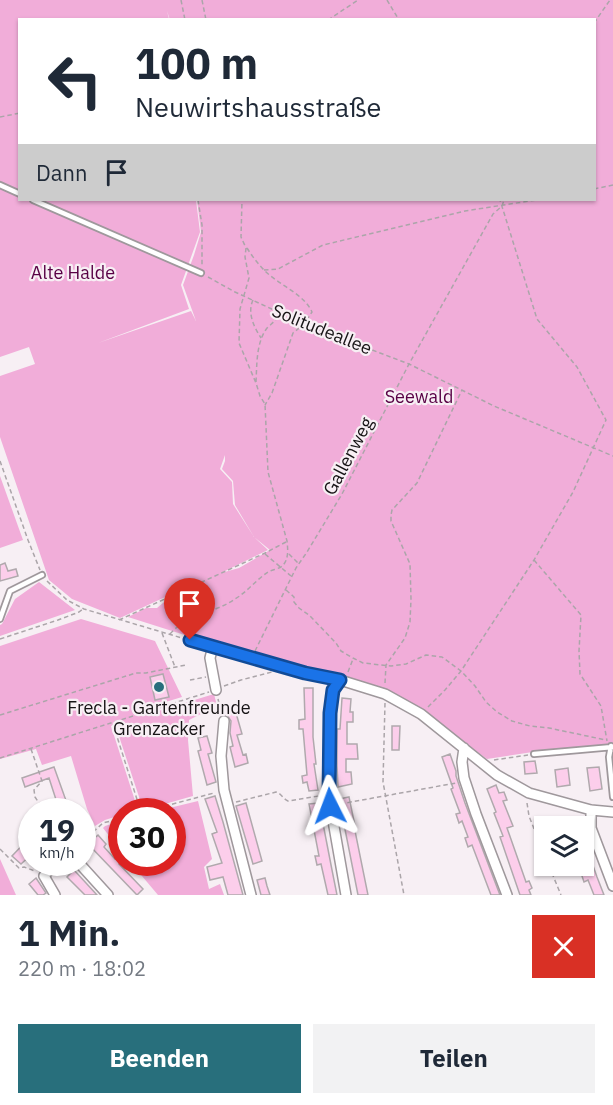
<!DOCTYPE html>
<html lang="de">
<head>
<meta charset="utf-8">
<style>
	body { margin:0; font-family:"IBM Plex Sans",sans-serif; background:#f2f2f3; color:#1f2937; height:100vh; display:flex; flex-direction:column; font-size:22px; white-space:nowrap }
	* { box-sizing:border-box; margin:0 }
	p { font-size:20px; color:#747a83 }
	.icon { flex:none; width:33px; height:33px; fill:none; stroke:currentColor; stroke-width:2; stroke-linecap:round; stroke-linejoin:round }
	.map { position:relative; height:895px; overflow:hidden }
	.drawer { display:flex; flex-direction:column; background:#fff; flex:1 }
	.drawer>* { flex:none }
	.banner { position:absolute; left:18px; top:18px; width:578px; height:183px; border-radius:0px; box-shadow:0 2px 4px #0004; background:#fff; color:#1f2937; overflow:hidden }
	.fabs { position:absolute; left:534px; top:816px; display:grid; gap:12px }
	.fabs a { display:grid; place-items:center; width:60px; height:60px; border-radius:0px; background:#fff; box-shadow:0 2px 4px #0004; font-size:30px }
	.speed { position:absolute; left:18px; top:798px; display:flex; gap:12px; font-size:30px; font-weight:700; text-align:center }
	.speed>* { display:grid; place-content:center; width:78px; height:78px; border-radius:50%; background:#fff; box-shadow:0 2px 4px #0004; line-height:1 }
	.speed small { font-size:15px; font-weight:400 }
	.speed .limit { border:9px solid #d22; background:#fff; color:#111 }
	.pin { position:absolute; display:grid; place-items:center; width:51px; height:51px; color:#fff; margin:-62px -26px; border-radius:50% 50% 50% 0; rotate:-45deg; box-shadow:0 0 6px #0007 }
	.pin .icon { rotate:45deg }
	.me { position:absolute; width:66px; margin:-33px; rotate:357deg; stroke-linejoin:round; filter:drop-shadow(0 0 4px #0008) }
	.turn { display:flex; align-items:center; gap:21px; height:126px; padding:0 18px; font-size:27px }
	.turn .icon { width:78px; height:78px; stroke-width:2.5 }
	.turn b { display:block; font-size:42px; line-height:51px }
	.then { display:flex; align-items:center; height:57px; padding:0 18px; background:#0003; gap:12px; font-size:22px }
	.round { display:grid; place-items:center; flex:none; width:63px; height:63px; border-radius:0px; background:#f2f2f3 }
	.headline { display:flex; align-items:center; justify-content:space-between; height:102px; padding:0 18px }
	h1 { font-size:36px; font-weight:800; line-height:45px }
	.button { display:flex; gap:12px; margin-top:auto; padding:12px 18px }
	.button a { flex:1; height:69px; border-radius:0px; background:#286f7c; color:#fff; font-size:24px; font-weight:800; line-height:69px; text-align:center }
	.button a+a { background:#f2f2f3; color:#1f2937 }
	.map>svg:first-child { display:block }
</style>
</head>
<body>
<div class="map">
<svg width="613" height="895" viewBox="0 0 613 895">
	<rect width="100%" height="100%" fill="#f7eff4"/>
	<path fill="#f1add9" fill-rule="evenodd" d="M0,0H613V744L546,750L487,759L421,711L306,670L191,637L128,617L146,608H157L176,592L120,618L72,599L49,580L0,437V376L35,364L29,347L0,357ZM167,11L170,20H594V200H197L201,232L194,255L183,285L196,321L191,311L98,343L189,309L181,285L200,232L196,200H20V20L169,19ZM225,455V461L222,469L233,481L235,505L254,537L270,550L239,568L221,573L268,550L254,537L233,504L232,482L220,469Z
		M0,476L23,540L0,548Z
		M39,582L75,610L0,636V625L2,624L15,599Z
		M81,619L155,641L182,697L159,704L155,712L214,694L217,706L189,720L188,740L193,796L147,809L142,806L115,724L111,726L137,807L135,811L122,812L121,815L105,820L95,826L87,809L71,756L42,765L36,749L0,759V646Z
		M198,801L212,859L204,867L209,889L220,884L224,895H158L131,863L172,862V812L157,811Z
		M121,821H122L121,851L103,828L105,826Z
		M0,859L16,895H0Z"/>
	<path fill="#fcceeb" stroke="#b0a9ad" stroke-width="1.5" d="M5,563L8,571L16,569L18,576L0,581V565Z
		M163,674L169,697L155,700L150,677Z
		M304,688H313V737L316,764H314L318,790L309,791L307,782L303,783L302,776L307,775L303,729H299V720L305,719Z
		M342,698L351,699L350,712H353V722H347V744H357L358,759H346V772H351L352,784L338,787L337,765V729H340Z
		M236,713L242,734L237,735L243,755L246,754L248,763L235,767L230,747L233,746L230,733L231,721L227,715Z
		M392,726H400L399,750H392Z
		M207,736L212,753L208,754L216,782L207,785L198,751L201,750L198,738Z
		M450,754L456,771V776L465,803L500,895H491L472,845L468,847L465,838L468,837L462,821L459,823L456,814L460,813L451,789L453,788L442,757Z
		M535,761L537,773L525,774L524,762Z
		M54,767L64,795L70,812H60L49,778L25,787L22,778Z
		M599,767L602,789L590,791L587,768Z
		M568,768L570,785L557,787L555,770Z
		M496,785L499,793L504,792L507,800L503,801L513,826L507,828L526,882L529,881L532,888L529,890L531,895H520L500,837L503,836L494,813L496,812L487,789Z
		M215,796L223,822L243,895H228L223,877L210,880L207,867L222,863L212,834L217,832L205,799Z
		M349,797L355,826H354L368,895H358L340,804L339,799Z
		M246,803L262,861L253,864L236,806Z
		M319,803L332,870L337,895H328L321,864L317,865L315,856H319L309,804Z
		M32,835V854L21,864L12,856Z
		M98,835L106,844L104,847L115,859L122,853V861L119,864L143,889L137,895L88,844Z
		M584,840L597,877L604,895H594L588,880L584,882L581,873L584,872Z
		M74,870L86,883L97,895H85L67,877Z
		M36,878L46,893L43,895H38L29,884Z
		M265,878L267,886L270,895H261L257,880Z"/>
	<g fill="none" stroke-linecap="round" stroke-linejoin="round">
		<defs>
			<path id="service" d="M0,185L20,194
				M33,200L201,273
				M0,619L10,591L42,575
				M611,746L609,757L613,797
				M534,754L613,747"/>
			<path id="minor" d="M190,640L305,673L340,680L385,694L421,714L497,775L529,793L591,810L613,812
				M213,646L210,658L216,690
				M340,680L333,690L330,713L329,798L346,895
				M224,721L221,756L224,790L251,895
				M464,748L462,762L464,778L476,814L507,895
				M591,810V828L613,886
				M78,862L108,895
				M55,895L44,876L56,862"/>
		</defs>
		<use href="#service" stroke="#9f989c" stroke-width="8"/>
		<use href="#minor" stroke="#9f989c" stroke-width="12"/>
		<path stroke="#aba5a9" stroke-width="1.5" stroke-dasharray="4.5 3" stroke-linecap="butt" d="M181,0L185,20
			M202,0L206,20
			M387,0L399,20
			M328,20L358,0
			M594,23L610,0
			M0,117L20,113
			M594,189L613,185
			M198,200L202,225V267
			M247,248C252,256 258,264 265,271C279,285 304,294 312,312L304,324L293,333L272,393L265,405
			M264,270L278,269L323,245L465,211L536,200
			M208,277L235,292L304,324L409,364L494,406L613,456
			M253,300C247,313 254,327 261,338
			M256,382C257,364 256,343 267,328C272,323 277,320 280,313
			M0,461L28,540L40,570
			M265,554L291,576
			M289,554L298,563
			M534,560L581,615L579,651L580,674L601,706L607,741
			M47,581L67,600L84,609L182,638
			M286,590L294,597V602L299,608L309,615L336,643L341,651L353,658L363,663L391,666L406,664L426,655L442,657L461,671L475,686L486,702L497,712L512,721L530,726L549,728L606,740
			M119,620L265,553L286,542
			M162,633L175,667
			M170,634C186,615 215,613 235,599C247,592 257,579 268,572C272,570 277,569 281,567C289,561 288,550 287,541L268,472L265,404L260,396L256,383L239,343L240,309L249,278L245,257L246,248L241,237L242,200
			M0,639L58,620L79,612L83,609
			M255,651L296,568L307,552L342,494L409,364L493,214L502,206L504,200
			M348,672L353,659
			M190,680L206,677
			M385,683L386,665L405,638L410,622L411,599L410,564L391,521V515L392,510L417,483L462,390
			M224,686L241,680L272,672
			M218,699L221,712
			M385,703L383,782L404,895
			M428,707L445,690L461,671L534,560L573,492L606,420L577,367L537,319L500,200
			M0,715L136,673H146L186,665
			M113,724L141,812
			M31,749L42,781L34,790L35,797L45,812
			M0,758L209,692
			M494,760L528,755
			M236,802L276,792C281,793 283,799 288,801L319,796
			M527,803L529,816L544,854
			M340,804L456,783
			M143,812L214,793
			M82,842L103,823L122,818
			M0,849L19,868L24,867L35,871
			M549,866L561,895"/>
		<use href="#service" stroke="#fff" stroke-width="4.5"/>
		<use href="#minor" stroke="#fff" stroke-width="9"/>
	</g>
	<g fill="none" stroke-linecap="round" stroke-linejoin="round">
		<defs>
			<path id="route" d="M190,640L305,673L340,680L333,690L330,713L329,798L330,806"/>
		</defs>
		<use href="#route" stroke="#114b97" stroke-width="15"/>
		<use href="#route" stroke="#1a73e8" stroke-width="10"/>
	</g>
	<circle fill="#286f7c" stroke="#f7eff4" stroke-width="2" cx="159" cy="687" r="6"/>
	<g text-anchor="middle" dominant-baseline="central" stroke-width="4.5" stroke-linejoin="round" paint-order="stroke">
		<g font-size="18" fill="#580145" stroke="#f7eff4">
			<text x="73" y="272">Alte Halde</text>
			<text x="419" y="396">Seewald</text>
		</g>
		<g font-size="18" fill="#161315" stroke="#f7eff4">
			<text transform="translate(322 329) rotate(22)">Solitudeallee</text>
			<text transform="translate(348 456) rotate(-62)">Gallenweg</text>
		</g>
		<g font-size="18" fill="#161315" stroke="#f7eff4">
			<text x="159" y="707">Frecla - Gartenfreunde<tspan x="159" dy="21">Grenzacker</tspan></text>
		</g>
	</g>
</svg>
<div class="fabs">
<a><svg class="icon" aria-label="layers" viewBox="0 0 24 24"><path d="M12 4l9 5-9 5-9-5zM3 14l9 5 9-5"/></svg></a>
</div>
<div class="speed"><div>19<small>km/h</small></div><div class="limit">30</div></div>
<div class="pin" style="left:190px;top:640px;background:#d93025"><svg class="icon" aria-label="arrive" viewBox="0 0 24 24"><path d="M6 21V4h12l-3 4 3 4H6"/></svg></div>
<svg class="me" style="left:330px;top:806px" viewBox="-20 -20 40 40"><path d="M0-17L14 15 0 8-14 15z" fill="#1a73e8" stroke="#fff" stroke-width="4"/></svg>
<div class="banner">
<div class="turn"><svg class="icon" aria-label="left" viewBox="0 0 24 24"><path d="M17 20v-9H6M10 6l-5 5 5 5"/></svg><div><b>100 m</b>Neuwirtshausstraße</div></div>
<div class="then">Dann<svg class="icon" aria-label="arrive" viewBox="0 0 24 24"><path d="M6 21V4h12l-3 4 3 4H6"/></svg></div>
</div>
</div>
<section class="drawer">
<div class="headline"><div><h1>1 Min.</h1><p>220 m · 18:02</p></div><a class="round" style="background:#d93025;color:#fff"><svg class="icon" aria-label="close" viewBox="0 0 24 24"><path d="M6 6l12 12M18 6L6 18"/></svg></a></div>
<div class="button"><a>Beenden</a><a>Teilen</a></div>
</section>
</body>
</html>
